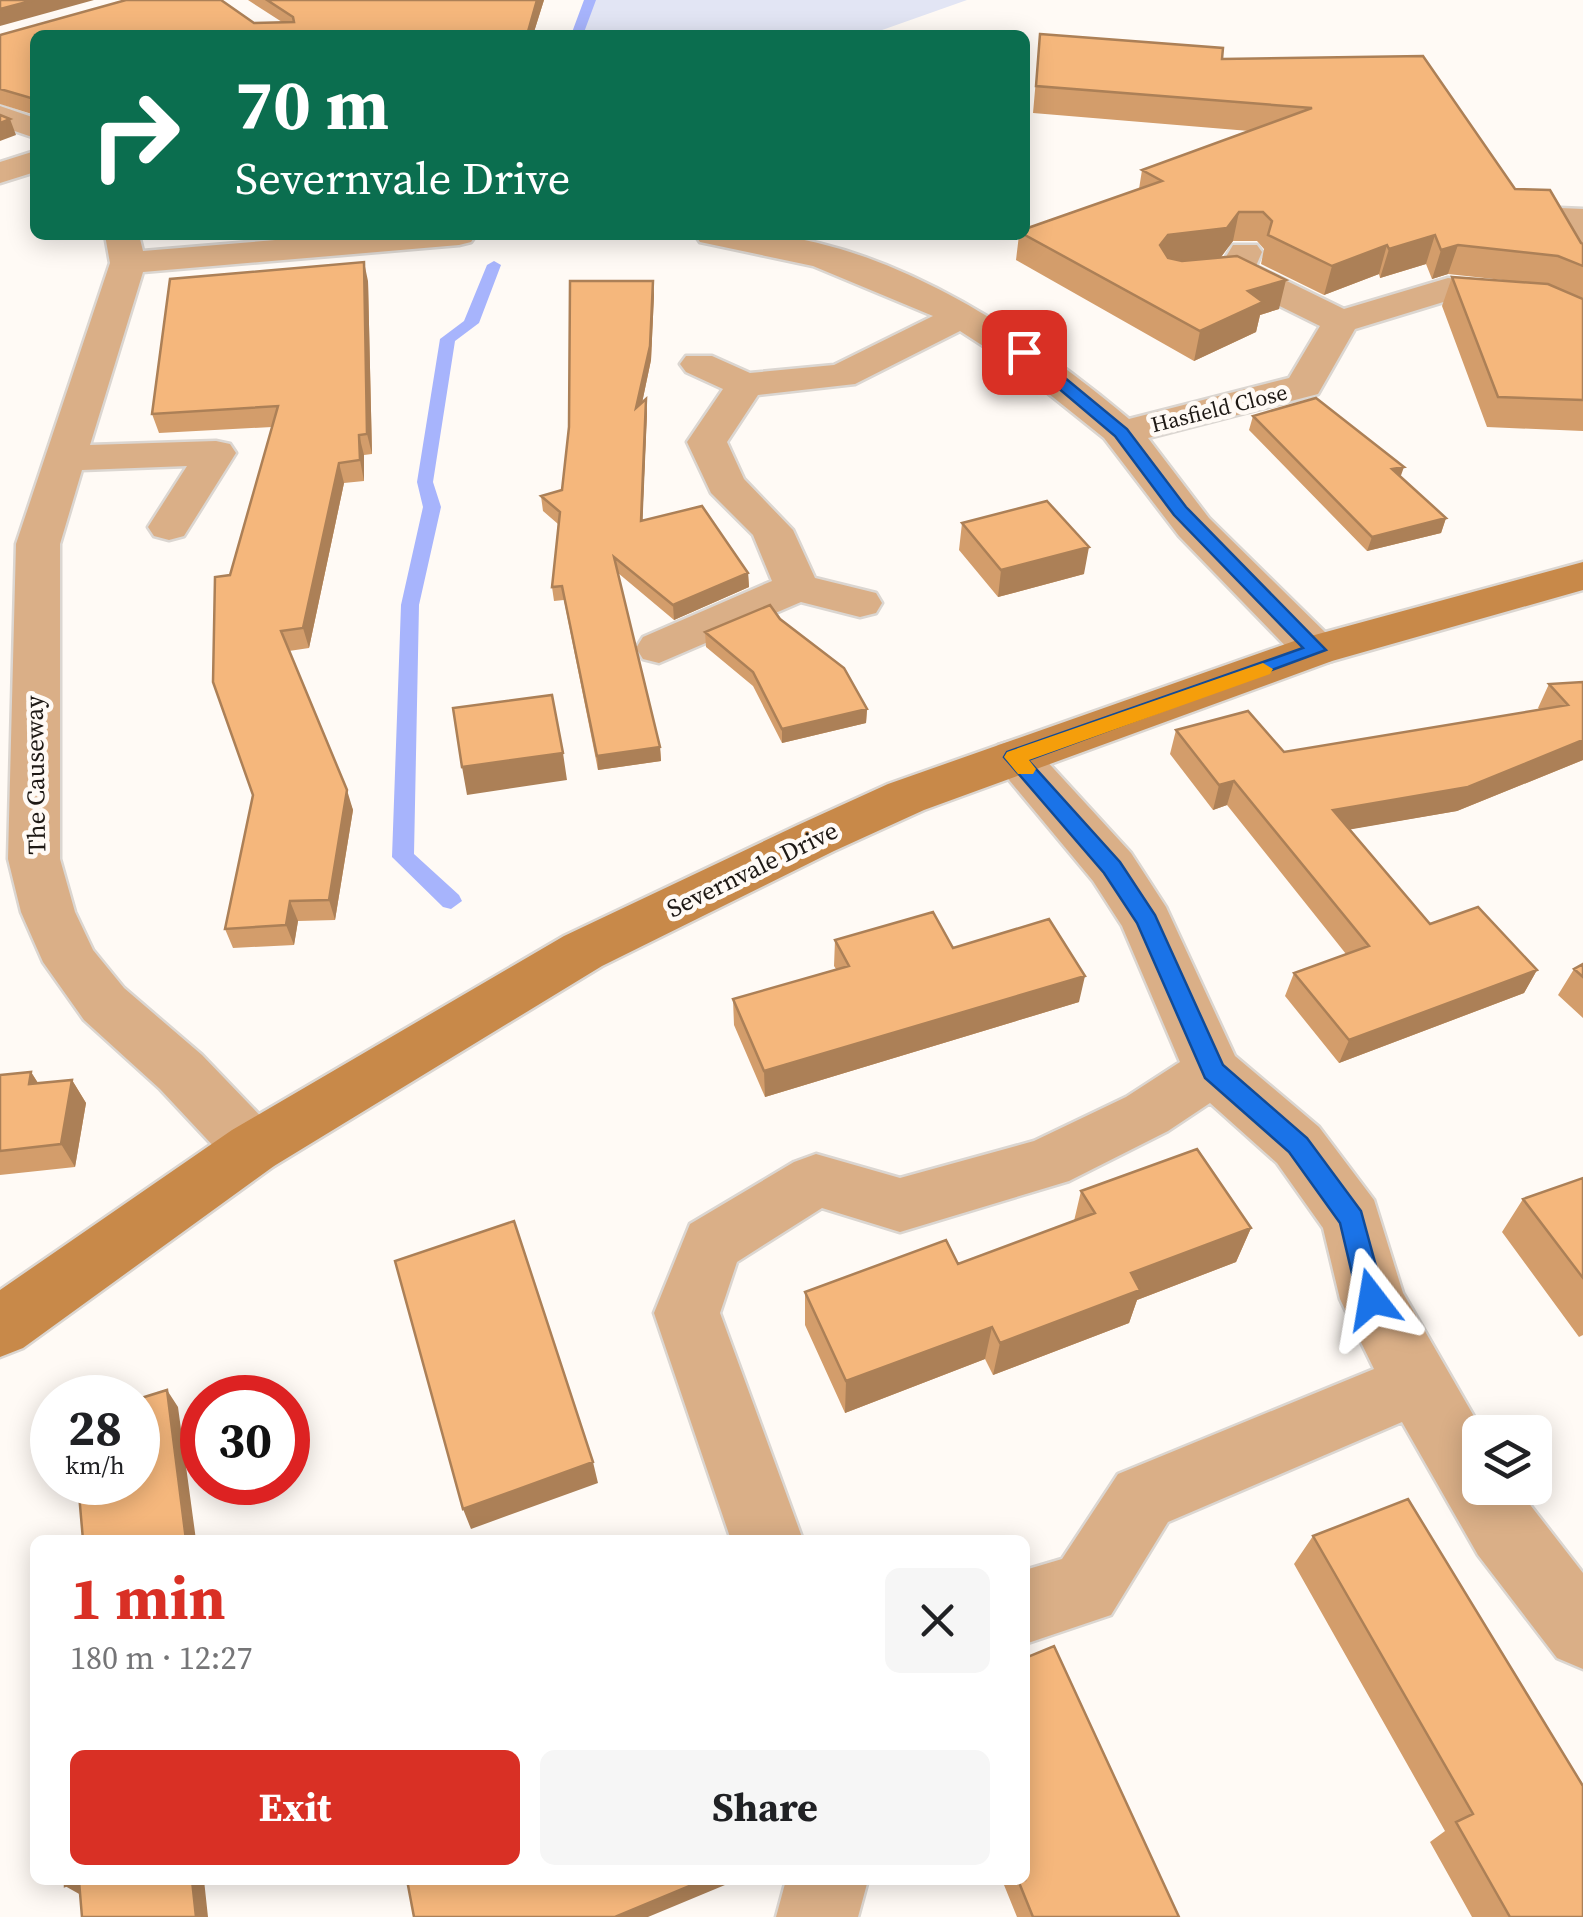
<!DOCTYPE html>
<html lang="en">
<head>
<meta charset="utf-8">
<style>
	body { margin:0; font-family:"Source Serif 4",serif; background:#f6f6f6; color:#202124; height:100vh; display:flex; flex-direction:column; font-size:38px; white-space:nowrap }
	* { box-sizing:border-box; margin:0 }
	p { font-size:32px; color:#757577 }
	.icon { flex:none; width:55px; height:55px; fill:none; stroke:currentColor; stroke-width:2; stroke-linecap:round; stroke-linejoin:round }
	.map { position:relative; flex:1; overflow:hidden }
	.details { position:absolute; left:30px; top:1535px; width:1000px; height:350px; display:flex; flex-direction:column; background:#fff; border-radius:15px; box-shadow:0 5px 25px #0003 }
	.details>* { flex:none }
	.hud { position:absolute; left:30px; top:30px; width:1000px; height:210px; border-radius:15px; box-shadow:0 5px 25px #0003; background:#0b6e4f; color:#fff; overflow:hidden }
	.fabs { position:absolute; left:1462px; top:1415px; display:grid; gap:20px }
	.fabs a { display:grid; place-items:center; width:90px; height:90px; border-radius:15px; background:#fff; box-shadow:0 5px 25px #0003; font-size:50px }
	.speed { position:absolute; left:30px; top:1375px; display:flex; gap:20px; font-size:50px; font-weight:700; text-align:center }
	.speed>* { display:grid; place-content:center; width:130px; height:130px; border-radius:50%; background:#fff; box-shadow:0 5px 25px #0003; line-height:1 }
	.speed small { font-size:25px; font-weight:400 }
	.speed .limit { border:15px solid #d22; background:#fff; color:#111 }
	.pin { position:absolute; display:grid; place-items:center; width:85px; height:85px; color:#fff; margin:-42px; border-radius:20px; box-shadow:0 5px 15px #0006 }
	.me { position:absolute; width:110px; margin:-55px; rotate:346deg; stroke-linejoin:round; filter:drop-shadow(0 0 8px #0008) }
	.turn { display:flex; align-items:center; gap:35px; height:210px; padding:0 40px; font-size:45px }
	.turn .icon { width:130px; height:130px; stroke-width:2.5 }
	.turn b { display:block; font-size:70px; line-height:85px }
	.round { display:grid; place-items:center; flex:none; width:105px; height:105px; border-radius:15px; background:#f6f6f6 }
	.headline { display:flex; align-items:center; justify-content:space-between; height:170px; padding:0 40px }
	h1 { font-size:60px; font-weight:700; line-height:75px; color:#d93025 }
	.action { display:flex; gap:20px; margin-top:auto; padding:20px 40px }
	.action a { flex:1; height:115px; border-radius:15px; background:#d93025; color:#fff; font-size:40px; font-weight:700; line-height:115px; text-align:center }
	.action a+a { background:#f6f6f6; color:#202124 }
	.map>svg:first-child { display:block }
</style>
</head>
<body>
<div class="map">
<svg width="1583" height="1917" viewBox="0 0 1583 1917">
	<rect width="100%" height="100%" fill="#fffaf5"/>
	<path fill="#e2e5f4" d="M590,0H967L868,35H576Z"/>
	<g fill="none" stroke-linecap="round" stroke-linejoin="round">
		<path fill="#a7b4fc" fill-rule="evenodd" d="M584,0H596L583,35H571Z
			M494,261L501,265L479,323L455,341L433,482L441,507L419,605L414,854L459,895L462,901L451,909L443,907L392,857L401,605L423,507L417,482L440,339L464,321L487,265Z"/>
		<defs>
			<path id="street" d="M0,106L35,118V138L0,126Z
				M35,151V172L0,183V162Z
				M1560,208L1583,209V273L1571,269L1543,218L1548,211Z
				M105,235H139L143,251L336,235H476L471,242L459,245L143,272L90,445L216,441L230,444L236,453L184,536L169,540L154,536L148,527L187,466L82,470L60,544V859L75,912L93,950L124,988L202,1055L274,1130L283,1148L274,1166L253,1173L232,1166L160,1089L84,1020L43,962L21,912L8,859L16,544L110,263Z
				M695,235C720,235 747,232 772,235C900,249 1033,338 1129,419L1289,378L1320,326L1223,278L1218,270L1233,245H1257L1262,252L1256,266L1344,309L1448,278L1547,289L1583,305V331L1538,310L1450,300L1355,329L1318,394L1148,438L1209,518L1332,639L1339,650L1332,661L1316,665L1300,661L1179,536L1104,438L1014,366L960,331L855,384L758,395L727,442L744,479L793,530L815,578L876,593L882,603L876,613L860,617L801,602L659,663L643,659L636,648L643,637L772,581L753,535L711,493L687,442L723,389L686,372L680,364L686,356H712L750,373L834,365L933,316L813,266L700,242Z
				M1015,740L1032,745L1131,853L1166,907L1235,1056L1319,1127L1374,1200L1403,1293L1483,1432L1480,1488H1517L1583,1573V1669L1557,1658L1478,1555L1402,1422L1168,1522L1111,1615L1025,1644V1570L1062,1559L1118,1474L1374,1369L1340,1299L1323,1228L1277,1163L1210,1103L1168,1131L1069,1181L900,1232L822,1208L737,1262L720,1313L803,1540H731L654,1313L690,1224L794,1162L816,1154L900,1178L1034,1141L1126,1097L1180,1062L1122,926L1093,881L990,757L998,745Z
				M786,1880H868L858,1917H776Z"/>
			<path id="secondary" d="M1583,562V590L1332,661L924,810L834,851L602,966L274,1166L23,1348L0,1357V1290L232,1130L564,936L798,825L888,784L1300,639Z"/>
		</defs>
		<use href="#street" stroke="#dbd6d1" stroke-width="5"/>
		<use href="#secondary" stroke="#dbd6d1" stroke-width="5"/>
		<use href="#street" fill="#daaf87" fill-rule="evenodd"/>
		<use href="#secondary" fill="#c88949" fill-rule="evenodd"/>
	</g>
	<path fill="#d39d6b" d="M248,0H544L533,35H35V115L0,104V35L282,22Z
		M1040,34L1222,59L1515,189L1583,266V431L1487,427L1442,306L1452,277L1512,281L1448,274L1432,279L1426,264L1380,278L1379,274L1324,295L1261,264L1264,249L1257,241H1233L1221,257L1279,309L1260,315L1256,332L1194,361L1016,260L1019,235H1025L1139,189L1142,170L1249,131L1033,113Z
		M368,281L372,454L364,455V481L344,483L309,648L289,651L353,810L335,920L298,921L294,945L233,948L225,929L253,795L230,575L272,427L159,433L152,414Z
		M653,281L654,295L651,360L642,403L646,399L647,413L642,520L748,573L749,587L674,620L618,573L660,747L661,761L598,770L564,600L554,601L552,587L558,524L543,511L541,496L562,490Z
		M1253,416L1401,477L1446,518L1441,533L1367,551L1249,430Z
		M962,523L1084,574L998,597L959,550Z
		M780,619L867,709L866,723L782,743L753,686L706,647L705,632Z
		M1583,682V760L1457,811L1350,829L1430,924L1537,970L1524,993L1339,1063L1285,996L1294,973L1346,954L1227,805L1213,810L1170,754L1176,730L1284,752L1540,710L1538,708L1549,684Z
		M835,940L953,948L1079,1002L765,1097L734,1025L733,999L836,969L834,966Z
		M1583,964V1018L1558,995L1574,969Z
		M31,1072L38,1083L72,1080L86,1103L75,1167L0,1175V1075Z
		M1583,1178V1335L1579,1337L1502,1232L1523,1199Z
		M1081,1191L1251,1228L1236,1262L1137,1300L1129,1323L993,1375L985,1359L845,1413L805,1325V1292L958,1264L1074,1221Z
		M1313,1536L1583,1917H1472L1430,1842L1445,1831L1294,1564Z
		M1002,1880H1025L1179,1917H1017Z"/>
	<path fill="#ac8057" d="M34,0H94L0,26V9Z
		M537,0H544L533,35H527Z
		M10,119L16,135L0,141V123Z
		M1239,212L1233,241L1221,257L1163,264L1160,245L1168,235Z
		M1435,235L1426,264L1380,278L1389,249Z
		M1387,245L1379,274L1324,295L1332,266Z
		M1458,245L1448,274L1432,279L1441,250Z
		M364,262L368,281L372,454L367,434Z
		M1286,280L1279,309L1260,315L1256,332L1194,361L1200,331L1248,291Z
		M653,281L654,295L651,360L638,422L636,408Z
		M646,399L647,413L642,535L641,521Z
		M359,435L364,455V481L360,460Z
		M339,463L344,483L309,648L303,628Z
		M1404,467L1399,481L1392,469Z
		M1446,518L1441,533L1367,551L1372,537Z
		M1089,547L1084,574L998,597L1001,570Z
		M748,573L749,587L674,620L673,605Z
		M867,709L866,723L782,743V729Z
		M1583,740V760L1457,811L1324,834L1333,810Z
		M660,747L661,761L598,770L597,756Z
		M563,753L567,780L467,795L462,767Z
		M1234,781L1227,805L1213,810L1219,785Z
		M347,790L353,810L335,920L329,900Z
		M290,901L298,921L294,945L286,925Z
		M1537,970L1524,993L1339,1063L1349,1040Z
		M1085,976L1079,1002L765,1097L764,1071Z
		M31,1072L46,1096L29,1084Z
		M72,1080L86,1103L75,1167L61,1144Z
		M1251,1228L1236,1262L1137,1300L1129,1323L993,1375L1000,1343L1131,1273Z
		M992,1327L985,1359L845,1413L846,1381Z
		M167,1390L178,1407L196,1540H186Z
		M593,1462L598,1483L471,1529L463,1509Z
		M192,1880H204L208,1917H196Z
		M704,1880H737L648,1917H615Z
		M79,1881L81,1895L65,1886Z"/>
	<path fill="#f5b77c" stroke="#ac8057" stroke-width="2.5" d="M0,0H34L0,9Z
		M126,0H221L254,23L294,22L293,17L267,0H537L527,35H35V109L33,110L31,98L0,89V35Z
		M1040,34L1223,48L1222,59L1423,56L1515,189L1550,190L1581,243L1583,244V266L1558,256L1458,245L1441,250L1435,235L1389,249L1387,245L1332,266L1268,235L1272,221L1263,212H1239L1227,228L1168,235L1160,245L1168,258L1182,261L1237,256L1286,280L1248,291L1263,302L1200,331L1025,235V229L1162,181L1142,170L1312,108L1036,86Z
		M0,115L10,119L0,123Z
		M364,262L367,434L359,435L360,460L339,463L303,628L281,631L347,790L329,900L290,901L286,925L225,929L253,795L213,682L215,577L230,575L278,406L152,414L170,279Z
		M1452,277L1548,284L1583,299V400L1498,397Z
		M570,281H653L650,346L636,408L646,399L641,521L702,506L748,573L673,605L614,557L660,747L597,756L562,586L552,587L560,512L541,496L562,490L569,427Z
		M1316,398L1404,467L1392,469L1446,518L1372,537L1253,416Z
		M1047,501L1089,547L1001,570L962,523Z
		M770,605L780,619L844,668L867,709L782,729L753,672L705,632Z
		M1583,682V740L1468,787L1333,810L1430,924L1478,907L1537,970L1349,1040L1294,973L1369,946L1234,781L1219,785L1176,730L1248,711L1284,752L1568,705L1549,684Z
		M552,695L563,753L462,767L453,708Z
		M933,912L953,948L1049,919L1085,976L764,1071L733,999L849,966L835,940Z
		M1583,964V977L1574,969Z
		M31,1072L29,1084L72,1080L61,1144L0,1151V1075Z
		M1197,1149L1251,1228L1131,1273L1140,1290L1000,1343L992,1327L846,1381L805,1292L946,1240L958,1264L1095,1213L1081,1191Z
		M1583,1178V1278L1523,1199Z
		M514,1221L593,1462L463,1509L395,1261Z
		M167,1390L186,1540H83L78,1482H138V1399Z
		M1408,1499L1583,1786V1917H1510L1456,1822L1473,1814L1313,1536Z
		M1054,1646L1179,1917H1033L1018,1880H1025V1658Z
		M65,1880H192L196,1917H82L79,1881L65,1886Z
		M407,1880H704L615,1917H414Z"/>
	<path fill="#1a73e8" stroke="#114b97" stroke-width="2.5" d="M1019,349H1030L1127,429L1186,507L1326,650L1028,760L1120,862L1155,915L1223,1065L1307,1138L1361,1211L1385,1299L1381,1307L1372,1311L1362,1307L1358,1299L1340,1223L1289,1152L1205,1078L1137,923L1104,873L1004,757L1007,752L1303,648L1174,515L1115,436L1019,355Z"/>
	<path fill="#f59e0b" d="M1263,663L1273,669L1270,674L1029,760L1036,769L1033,774H1018L1004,757L1007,752Z"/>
	<g text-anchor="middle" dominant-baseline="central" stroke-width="9" stroke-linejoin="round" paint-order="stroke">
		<g font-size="22" fill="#1e1915" stroke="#fffaf5">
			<text transform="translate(1219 408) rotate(-14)">Hasfield Close</text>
		</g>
		<g font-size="25" fill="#1e1915" stroke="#fffaf5">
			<text transform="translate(35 775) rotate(-91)">The Causeway</text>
			<text transform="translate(752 869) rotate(-26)">Severnvale Drive</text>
		</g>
	</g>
</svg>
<div class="fabs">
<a><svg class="icon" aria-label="layers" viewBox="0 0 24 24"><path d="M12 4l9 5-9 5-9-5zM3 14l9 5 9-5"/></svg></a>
</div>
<div class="speed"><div>28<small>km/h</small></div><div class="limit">30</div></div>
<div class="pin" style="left:1024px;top:352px;background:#d93025"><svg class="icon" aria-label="arrive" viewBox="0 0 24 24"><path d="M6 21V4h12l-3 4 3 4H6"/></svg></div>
<svg class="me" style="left:1372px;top:1299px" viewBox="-20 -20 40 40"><path d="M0-17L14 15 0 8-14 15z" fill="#1a73e8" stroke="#fff" stroke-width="4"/></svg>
<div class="hud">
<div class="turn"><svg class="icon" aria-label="right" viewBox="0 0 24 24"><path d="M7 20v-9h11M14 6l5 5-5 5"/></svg><div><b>70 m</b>Severnvale Drive</div></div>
</div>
<section class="details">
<div class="headline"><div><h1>1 min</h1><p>180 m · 12:27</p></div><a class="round"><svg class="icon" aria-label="close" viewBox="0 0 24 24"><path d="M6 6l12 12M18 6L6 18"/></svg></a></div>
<div class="action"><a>Exit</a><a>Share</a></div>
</section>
</div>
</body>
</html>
